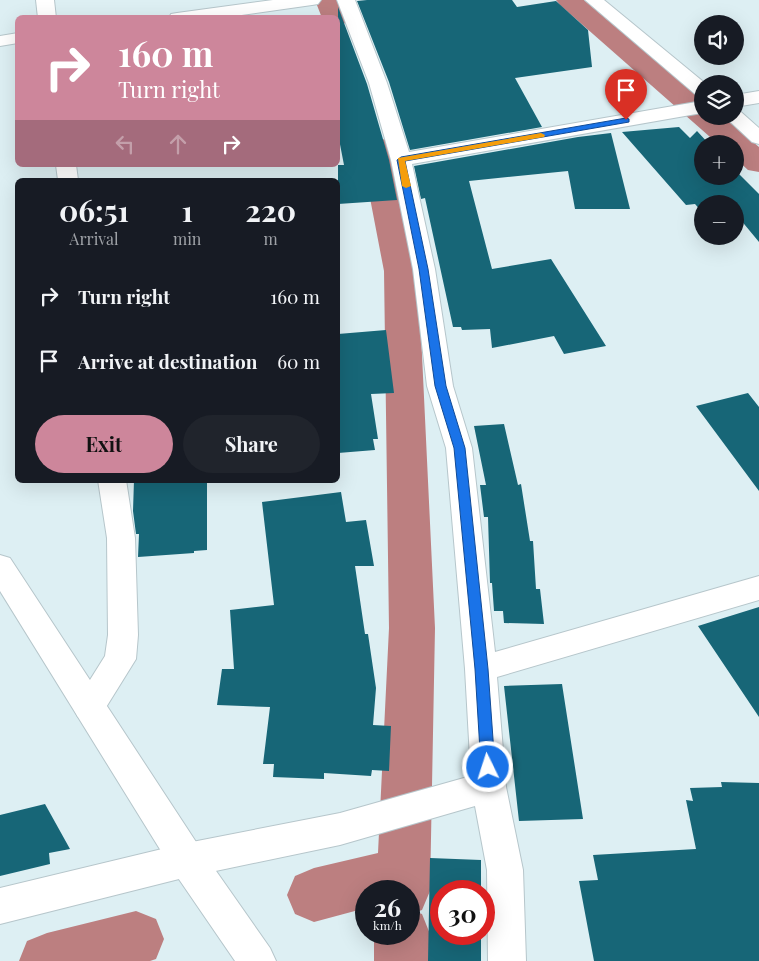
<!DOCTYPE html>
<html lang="en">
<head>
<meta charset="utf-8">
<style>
	body { margin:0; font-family:"Playfair Display",serif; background:#20242c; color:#f1f3f6; height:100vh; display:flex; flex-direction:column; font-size:19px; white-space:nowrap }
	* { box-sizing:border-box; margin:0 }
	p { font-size:16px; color:#9ea1a6 }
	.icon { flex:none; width:28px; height:28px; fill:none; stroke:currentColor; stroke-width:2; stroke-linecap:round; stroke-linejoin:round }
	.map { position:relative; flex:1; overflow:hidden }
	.side { position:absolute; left:15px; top:178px; width:325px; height:305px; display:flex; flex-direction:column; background:#171b24; border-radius:8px; box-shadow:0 5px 20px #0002 }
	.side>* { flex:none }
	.guide { position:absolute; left:15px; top:15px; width:325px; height:152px; border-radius:8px; box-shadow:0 5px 20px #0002; background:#cd869b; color:#fff; overflow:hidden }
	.tools { position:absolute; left:694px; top:15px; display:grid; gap:10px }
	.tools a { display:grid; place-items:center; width:50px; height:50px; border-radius:50%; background:#171b24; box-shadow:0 5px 20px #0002; font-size:25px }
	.speed { position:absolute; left:355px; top:880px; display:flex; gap:10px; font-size:25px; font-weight:700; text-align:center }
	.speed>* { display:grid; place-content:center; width:65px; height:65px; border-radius:50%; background:#171b24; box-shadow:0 5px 20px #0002; line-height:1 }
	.speed small { font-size:12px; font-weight:400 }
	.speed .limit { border:8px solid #d22; background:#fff; color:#111 }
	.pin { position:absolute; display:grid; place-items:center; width:42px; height:42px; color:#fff; margin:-51px -21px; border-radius:50% 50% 50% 0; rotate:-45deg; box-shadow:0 0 5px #0007 }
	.pin .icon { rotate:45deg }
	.me { position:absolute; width:55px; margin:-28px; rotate:356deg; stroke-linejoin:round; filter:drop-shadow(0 0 4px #0008) }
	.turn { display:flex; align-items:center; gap:18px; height:105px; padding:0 20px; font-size:22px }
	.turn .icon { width:65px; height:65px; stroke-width:2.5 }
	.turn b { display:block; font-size:35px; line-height:42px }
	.lanes { display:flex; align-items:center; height:48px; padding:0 20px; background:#0003; justify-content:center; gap:25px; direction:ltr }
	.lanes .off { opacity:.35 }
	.eta { display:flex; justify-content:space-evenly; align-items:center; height:85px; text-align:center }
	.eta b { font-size:30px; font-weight:700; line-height:35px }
	.button { display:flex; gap:10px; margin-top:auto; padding:10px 20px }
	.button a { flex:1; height:58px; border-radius:30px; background:#cd869b; color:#111; font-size:20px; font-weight:700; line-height:58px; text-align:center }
	.button a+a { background:#20242c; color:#f1f3f6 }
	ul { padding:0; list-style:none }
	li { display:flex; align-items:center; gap:15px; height:65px; padding:0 20px }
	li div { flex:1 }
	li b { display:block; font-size:19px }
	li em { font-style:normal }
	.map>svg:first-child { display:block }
</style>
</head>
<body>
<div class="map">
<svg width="759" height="961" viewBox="0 0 759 961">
	<rect width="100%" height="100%" fill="#ddeff3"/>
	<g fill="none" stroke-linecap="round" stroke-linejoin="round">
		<path fill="#bc7f80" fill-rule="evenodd" d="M315,0H341L348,18L344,24L338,25V18H322Z
			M556,0H584L702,100V116H722L759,147V172L748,170L735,158V144H718L560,5Z
			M375,137L386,140L390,146L418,271L435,628L430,891L422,910L416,912L422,914L430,934V961H374V934H409V891H366V908L314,922L295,914L287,895L295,876L314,868L378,853L389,628L384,271L360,146L364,140Z
			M136,911L156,919L164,939L156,959L150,961H19L27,941L47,933Z"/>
	</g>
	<path fill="#176677" d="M367,0H512L517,7L556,1L588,30L592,67L515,78L542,127L410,150L389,82L357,1Z
		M338,7L367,84L389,160L397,200L338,204V165H344L338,134Z
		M679,127L690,138L697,131L709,144H702V176H735V170L759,194V242L735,213V204H702V212L695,204L686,205L622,132Z
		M611,133L630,209H575L568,171L469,181L492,269L551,259L606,346L564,354L554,336L492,348L490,329L462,330L461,327H453L425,198L421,199L414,166L578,137Z
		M386,330L394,393L371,394L378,439H373L375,450L338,453V334Z
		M748,393L759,407V491L696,406Z
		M504,424L518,485L521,484L530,541H533L536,589H540L544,624L504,623L503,611H494L492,583H490L488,517H484L480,485H486L474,426Z
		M134,480H207V550L194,551V553L138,557L139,534H136L133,511Z
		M341,492L346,522L366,520L374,566H355L365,634H368L376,688L373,725L391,726L389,771L372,770L371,776L324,773V779L273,777L274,764H263L270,707L217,705L222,669H234L230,610L274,605L262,502Z
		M759,607V717L698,626Z
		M562,684L583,819L519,821L504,686Z
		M721,782L759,783V961H594L579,881L598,880L593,855L696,849L686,800L693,801L690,788L722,787Z
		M45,804L70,849L49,853L50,864L0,876V815Z
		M430,858L481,860V891H441V934H481V961H428Z"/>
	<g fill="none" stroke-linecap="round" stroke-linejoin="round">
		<defs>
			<path id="minor" d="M36,0H54L56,18H38Z
				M273,0H321L318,4L312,5L220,18H169L171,14L177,13Z
				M337,0H355L387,83L409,152L702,101V113L412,164L435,269L453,386L472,448L495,652L759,576V600L497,677L506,787L523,870L526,961H488L487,870L475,806L340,845L187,877L0,924V888L187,843L340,813L471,776L465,669L446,448L427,386L413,269L391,160L369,83Z
				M585,0H604L706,84H702V96L695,94Z
				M18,33V43L0,46V36Z
				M759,91V103L735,107V95Z
				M735,110L741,112L759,128V144L752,142L724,116H735Z
				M56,165H76L78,180H58Z
				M98,480H126L135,538L138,635L136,659L100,717L89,721L78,717L73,707L105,656L108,635L107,538Z"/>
			<path id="tertiary" d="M0,555L10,558L200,848L270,948L276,961H235L174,872L0,591Z"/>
		</defs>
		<use href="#minor" stroke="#b6c6cb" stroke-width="2"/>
		<use href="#tertiary" stroke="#b6c6cb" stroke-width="2"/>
		<use href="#minor" fill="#fff" fill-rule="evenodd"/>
		<use href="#tertiary" fill="#fff" fill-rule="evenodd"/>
	</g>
	<path fill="#1a73e8" stroke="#114b97" d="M626,118L629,119V122L405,161L428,269L446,386L465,448L488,669L495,767L493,771L488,773L483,771L481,767L475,669L454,448L435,386L419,269L397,160L401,157Z"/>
	<path fill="#f59e0b" d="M541,133L545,135L544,137L405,161L411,186L406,188L402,186L398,158Z"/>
</svg>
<div class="tools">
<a><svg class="icon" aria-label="sound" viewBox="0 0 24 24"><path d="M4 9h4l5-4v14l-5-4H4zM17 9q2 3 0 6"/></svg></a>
<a><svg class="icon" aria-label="layers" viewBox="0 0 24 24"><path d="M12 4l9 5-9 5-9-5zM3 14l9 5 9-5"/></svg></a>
<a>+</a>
<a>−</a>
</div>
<div class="speed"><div>26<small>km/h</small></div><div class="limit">30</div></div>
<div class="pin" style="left:626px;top:120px;background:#d93025"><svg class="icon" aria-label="arrive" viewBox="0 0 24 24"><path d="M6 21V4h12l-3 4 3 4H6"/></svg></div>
<svg class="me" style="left:488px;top:767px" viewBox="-20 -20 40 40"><circle r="17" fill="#1a73e8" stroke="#fff" stroke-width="3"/><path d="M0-11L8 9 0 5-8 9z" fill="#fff"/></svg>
<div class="guide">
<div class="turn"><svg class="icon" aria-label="right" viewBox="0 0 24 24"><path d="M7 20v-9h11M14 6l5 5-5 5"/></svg><div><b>160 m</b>Turn right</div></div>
<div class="lanes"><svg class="icon off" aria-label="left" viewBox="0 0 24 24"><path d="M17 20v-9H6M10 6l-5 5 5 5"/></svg><svg class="icon off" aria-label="ahead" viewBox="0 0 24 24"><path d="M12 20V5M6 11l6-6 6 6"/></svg><svg class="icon" aria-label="right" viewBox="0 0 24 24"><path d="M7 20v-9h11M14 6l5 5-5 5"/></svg></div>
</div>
<section class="side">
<div class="eta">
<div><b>06:51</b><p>Arrival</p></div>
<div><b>1</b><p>min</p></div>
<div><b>220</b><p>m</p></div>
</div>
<ul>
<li><svg class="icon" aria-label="right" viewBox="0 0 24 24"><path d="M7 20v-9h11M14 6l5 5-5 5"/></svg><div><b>Turn right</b></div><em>160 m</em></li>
<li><svg class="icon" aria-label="arrive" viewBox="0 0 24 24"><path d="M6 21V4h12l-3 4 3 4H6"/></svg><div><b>Arrive at destination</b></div><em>60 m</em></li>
</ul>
<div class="button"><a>Exit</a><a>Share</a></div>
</section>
</div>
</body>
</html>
